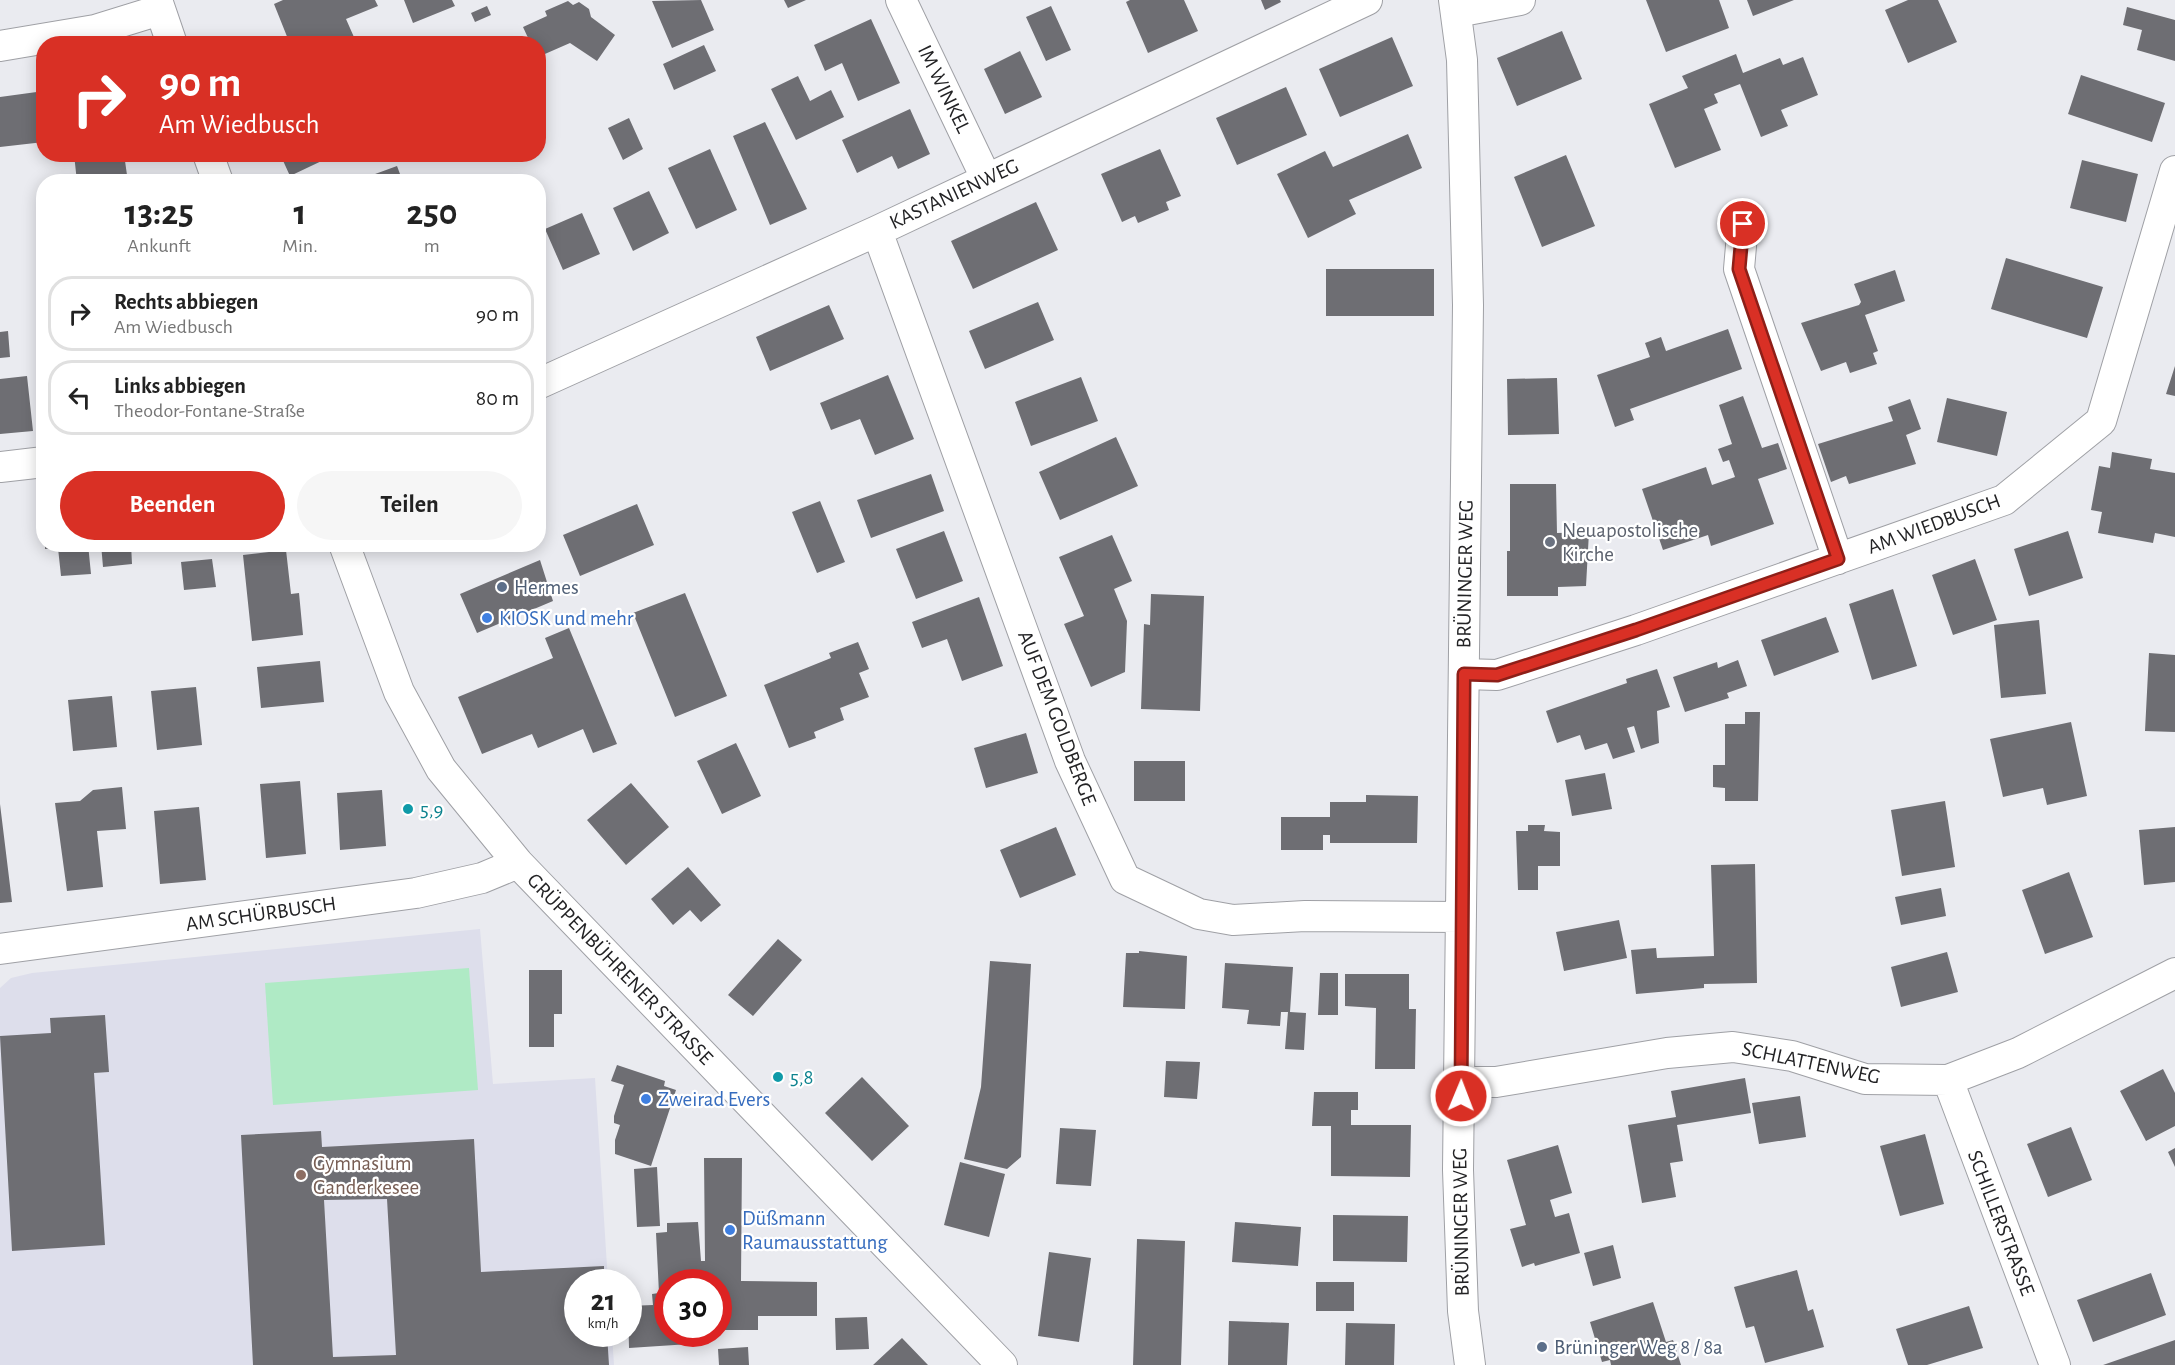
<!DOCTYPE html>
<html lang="de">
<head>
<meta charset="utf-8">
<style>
	body { margin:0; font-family:"Alegreya Sans",sans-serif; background:#f6f6f6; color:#222; height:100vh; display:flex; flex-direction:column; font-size:22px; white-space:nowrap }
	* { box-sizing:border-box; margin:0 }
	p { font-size:20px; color:#767676 }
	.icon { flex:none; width:33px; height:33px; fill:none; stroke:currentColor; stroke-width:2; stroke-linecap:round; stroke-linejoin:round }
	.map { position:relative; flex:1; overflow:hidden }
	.panel { position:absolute; left:36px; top:174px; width:510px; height:378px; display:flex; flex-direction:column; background:#fff; border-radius:24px; box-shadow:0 3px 15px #0003 }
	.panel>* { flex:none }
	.guide { position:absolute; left:36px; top:36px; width:510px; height:126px; border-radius:24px; box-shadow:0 3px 15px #0003; background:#d93025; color:#fff; overflow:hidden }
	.speed { position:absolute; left:564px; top:1269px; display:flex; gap:12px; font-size:30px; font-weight:700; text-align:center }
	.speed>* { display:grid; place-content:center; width:78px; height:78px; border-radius:50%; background:#fff; box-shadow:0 3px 15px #0003; line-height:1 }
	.speed small { font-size:15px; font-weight:400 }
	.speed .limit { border:9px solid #d22; background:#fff; color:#111 }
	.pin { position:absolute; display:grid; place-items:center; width:51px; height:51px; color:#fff; margin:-26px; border:3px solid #fff; border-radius:50%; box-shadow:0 2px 6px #0007 }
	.me { position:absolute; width:66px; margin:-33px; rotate:1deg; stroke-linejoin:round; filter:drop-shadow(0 0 4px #0008) }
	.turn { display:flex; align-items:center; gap:21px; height:126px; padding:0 24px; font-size:27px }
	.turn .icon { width:78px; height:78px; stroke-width:2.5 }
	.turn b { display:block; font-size:42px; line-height:51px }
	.eta { display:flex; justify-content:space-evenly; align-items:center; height:102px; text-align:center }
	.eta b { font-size:36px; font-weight:700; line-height:42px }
	.primary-button { display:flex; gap:12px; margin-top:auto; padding:12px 24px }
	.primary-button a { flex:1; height:69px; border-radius:36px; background:#d93025; color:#fff; font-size:24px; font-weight:700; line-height:69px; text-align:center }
	.primary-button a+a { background:#f6f6f6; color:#222 }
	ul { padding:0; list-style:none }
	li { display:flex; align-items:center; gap:18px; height:75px; margin:0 12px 9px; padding:0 12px; border:3px solid #e0e0e0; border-radius:24px }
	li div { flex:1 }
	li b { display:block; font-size:22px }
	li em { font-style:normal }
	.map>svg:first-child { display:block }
</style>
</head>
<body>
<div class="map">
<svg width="2175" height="1365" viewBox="0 0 2175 1365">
	<rect width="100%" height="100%" fill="#eaebf0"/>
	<path fill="#dddeeb" d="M480,929L493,1084L595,1078L608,1282H578V1334H612L614,1365H0V988L11,978L32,973Z"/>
	<path fill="#afeac5" d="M469,968L478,1090L273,1105L265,983Z"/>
	<path fill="#6e6e73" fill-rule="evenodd" d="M283,0H375L378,6L346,19L357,44H290L274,4Z
		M404,0H452L455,6L413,23Z
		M701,0L714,30L672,48L652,1Z
		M784,0H806L788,8Z
		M1130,0H1184L1198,31L1148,53L1126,2Z
		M1261,0H1280L1281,2L1265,10Z
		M1646,0H1719L1729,28L1666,52Z
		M1747,0H1794L1753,16Z
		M1908,0H1938L1957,42L1908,63L1885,10Z
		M568,1L573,5L579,2L589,9L591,17L615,35L597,61L570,43L538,57V44H521L529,40L523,27L547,16L545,11Z
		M487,6L491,15L475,22L471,13Z
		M1051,6L1071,50L1046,61L1026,17Z
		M2127,7L2175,20V61L2137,50L2142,30L2123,25Z
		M871,19L900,83L858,101L842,63L825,71L814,45Z
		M1562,31L1582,79L1517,106L1497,58Z
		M1392,37L1413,86L1340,117L1319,69Z
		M704,45L716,71L674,90L663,64Z
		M1020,51L1042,97L1005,114L984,69Z
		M1736,54L1743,73L1780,58L1783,65L1803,57L1818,95L1781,110L1788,126L1761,137L1740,84L1714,94L1718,103L1704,109L1721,150L1675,168L1649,104L1688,88L1682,76Z
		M2081,75L2165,103L2152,142L2068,114Z
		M798,76L810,101L831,90L844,117L796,140L771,89Z
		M1286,87L1307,135L1237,165L1216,118Z
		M44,91V142L0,147V97Z
		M910,109L930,154L898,169L892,156L857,173L842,140Z
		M629,118L643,149L623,160L608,128Z
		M765,122L807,209L770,225L733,136Z
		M1408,134L1422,168L1349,200L1356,214L1308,238L1277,174L1325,151L1333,167Z
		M710,149L737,210L696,229L668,168Z
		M1160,149L1181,196L1166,202L1169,210L1138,223L1135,216L1122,222L1101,174Z
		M74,154H124L128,182H77Z
		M280,154H329L330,157L290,176Z
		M1566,155L1595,226L1542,247L1514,177Z
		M2082,160L2138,174L2126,222L2070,208Z
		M397,166L403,182H356V181Z
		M649,191L669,233L633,251L613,208Z
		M1036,202L1058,250L973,289L951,241Z
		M582,213L600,254L563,270L545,229Z
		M2006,258L2103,287L2087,338L1991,309Z
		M1326,269H1434V316H1326Z
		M1895,270L1905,301L1865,315L1878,351L1873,353L1877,364L1850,373L1846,362L1821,371L1801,323L1859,305L1861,302L1854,284Z
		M1038,302L1054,340L985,369L969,331Z
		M829,305L844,339L770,371L756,337Z
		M1728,329L1742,369L1630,409L1634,420L1615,427L1597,375L1650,357L1645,343L1661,337L1666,351Z
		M8,331L10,357L0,358V332Z
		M2175,366V396L2166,394Z
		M888,375L914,439L875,455L860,419L831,430L820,403Z
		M27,376L33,431L0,434V379Z
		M1081,377L1098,421L1031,446L1015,402Z
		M1557,378L1559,434L1508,435L1507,379Z
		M1743,396L1762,448L1778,443L1787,469L1758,479L1774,524L1711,546L1708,535L1663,550L1642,489L1706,467L1712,485L1735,477L1729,460L1723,462L1718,449L1732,444L1719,405Z
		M1947,398L2007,412L1997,456L1937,442Z
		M1910,399L1921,429L1906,435L1916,464L1849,484L1846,476L1831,482L1818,444L1893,421L1888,407Z
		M1116,437L1138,486L1060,520L1039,472Z
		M2112,452L2152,459L2150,469L2175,473V537L2155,533L2153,543L2098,533L2102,512L2091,510L2099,466L2110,468Z
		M931,474L944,511L871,538L857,500Z
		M1510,484H1556L1557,533L1589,532L1586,586L1558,587V596H1507V551H1510Z
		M820,501L845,562L817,573L792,512Z
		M637,504L654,545L580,576L563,535Z
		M944,531L963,581L916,599L896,549Z
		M2068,531L2083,578L2029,596L2014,549Z
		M1112,535L1132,581L1114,589L1127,621L1125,672L1091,687L1064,624L1084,616L1059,557Z
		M45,544H88L91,574L61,576L58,548L45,549Z
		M101,544H131L132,564L103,567Z
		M286,550L291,594L299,593L303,635L252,641L243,555Z
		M212,559L216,587L184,590L181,562Z
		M1975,559L1997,620L1953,635L1932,575Z
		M540,560L553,601L477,633L460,594Z
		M1893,589L1917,666L1872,680L1849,604Z
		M685,593L727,696L675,717L633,613Z
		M1151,594L1204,596L1200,711L1141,709L1144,624L1150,625Z
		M979,597L1003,666L962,681L947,639L922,648L912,622Z
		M1826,617L1839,652L1774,676L1761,640Z
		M2039,620L2046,694L2001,698L1994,625Z
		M569,628L617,744L593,753L583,729L538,748L532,734L482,754L458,697L553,658L545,638Z
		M858,642L869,669L859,673L869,697L840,708L844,720L814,732L816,738L789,748L764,685L831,658L829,653Z
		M2149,653L2175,655V732L2145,731Z
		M1738,660L1747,686L1727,693L1729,698L1685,712L1673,677L1717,662L1718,668Z
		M320,661L324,702L261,708L257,667Z
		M1657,669L1670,707L1657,711L1659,743L1641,749L1634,726L1627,728L1635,752L1613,759L1607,743L1585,750L1580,735L1557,743L1546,711L1627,683L1626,679Z
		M196,687L202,745L157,750L151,691Z
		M112,696L117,747L73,751L68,700Z
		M1745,712H1760L1758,801H1725V788L1713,787V765H1725V724H1745Z
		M2071,722L2087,796L2047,805L2043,788L2003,797L1990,739Z
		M1026,733L1038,773L986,788L974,748Z
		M736,743L761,796L722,814L697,761Z
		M1134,761H1185V801H1134Z
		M1605,773L1612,809L1572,816L1565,780Z
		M300,781L306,854L266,858L260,784Z
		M631,783L669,827L626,865L587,820Z
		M122,787L126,829L97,831L103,887L67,891L55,803L80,801L93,790Z
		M382,790L386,846L340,850L337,793Z
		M1366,795L1418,796L1417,843H1330V835H1323V850H1281V817H1330V802H1366Z
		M1945,801L1955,867L1902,876L1891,810Z
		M0,804L12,902L0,903Z
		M199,807L206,880L160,884L154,811Z
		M1528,825H1545L1544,831L1560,832V866H1538V890H1518L1516,831H1528Z
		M1056,827L1076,875L1020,898L1000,850Z
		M2175,827V882L2144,885L2139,830Z
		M1755,864L1757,983L1704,984V988L1636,994L1631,950L1656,948L1657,958L1714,956L1711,865Z
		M688,867L721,905L701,922L690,910L673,925L651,899Z
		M2069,872L2093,937L2045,954L2022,890Z
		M1941,888L1946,916L1901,925L1895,897Z
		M1619,920L1627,958L1564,971L1556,932Z
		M778,939L802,960L753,1016L728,995Z
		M1139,951L1187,956L1185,1009L1123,1007L1126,953H1139Z
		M1947,952L1958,992L1901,1007L1891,967Z
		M990,961L1031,964L1021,1157L1007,1169L964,1159L981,1087Z
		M1225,963L1293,967L1290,1012L1306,1013L1304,1050L1285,1049L1288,1012H1281L1280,1026L1247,1024L1249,1010L1222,1008Z
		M529,970H562V1014H554V1047H529Z
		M1320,973H1338V1015H1318Z
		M1345,974H1409V1009H1416L1415,1069H1375L1376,1008L1345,1006Z
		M105,1015L109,1072L94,1073L105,1245L12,1251L0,1036L51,1033L50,1018Z
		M1166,1061L1200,1062L1197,1099L1164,1097Z
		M617,1065L665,1081L664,1086L676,1090L651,1166L615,1154V1140L620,1125L614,1123V1116L624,1085L611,1081Z
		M2163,1069L2175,1093V1126L2146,1141L2120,1091Z
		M862,1077L909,1126L872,1161L825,1113Z
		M1745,1078L1751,1113L1677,1125L1683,1161L1670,1163L1676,1197L1642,1203L1628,1125L1676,1117L1671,1091Z
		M1314,1092H1358V1110H1351V1125H1411L1410,1177L1331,1176V1126H1312Z
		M1800,1096L1806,1137L1759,1144L1752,1103Z
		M2071,1127L2092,1180L2048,1197L2027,1144Z
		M1060,1128L1096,1130L1091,1186L1056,1184Z
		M321,1131L322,1147L474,1139L481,1272L604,1266V1282H578V1334H607L609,1365H253L241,1135ZM387,1199L396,1355L333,1357L324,1200Z
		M1925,1134L1944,1204L1900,1216L1880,1146Z
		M1558,1145L1572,1193L1550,1200L1555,1217L1569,1213L1580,1253L1535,1266L1534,1263L1522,1267L1510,1229L1526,1225L1507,1160Z
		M2175,1148V1167L2168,1152Z
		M704,1158H742L741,1281L817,1282V1316H758V1330H718V1282H668V1334H705V1343L629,1348L628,1306L653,1305L652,1294L659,1293L656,1233L667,1232V1223L698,1222L701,1261H705Z
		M960,1162L1005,1174L989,1237L944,1225Z
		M657,1167L660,1226L637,1227L634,1169Z
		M1333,1215L1408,1216L1407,1262L1333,1261Z
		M1235,1222L1301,1227L1298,1266L1232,1262Z
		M1137,1239L1185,1241L1181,1365H1133Z
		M1613,1245L1621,1278L1593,1286L1584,1253Z
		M1049,1252L1091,1258L1079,1342L1038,1336Z
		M1797,1270L1808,1311L1813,1309L1824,1347L1765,1363L1754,1326L1746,1328L1734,1287Z
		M2151,1273L2166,1315L2093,1342L2077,1300Z
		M1316,1282H1354V1311H1316Z
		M1653,1302L1666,1342L1673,1340L1681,1365H1611L1610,1360L1602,1362L1590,1322Z
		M1969,1306L1983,1348L1927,1365H1908L1896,1329Z
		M867,1317L869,1349L836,1350L835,1318Z
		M1229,1321L1289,1323L1287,1365H1228Z
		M1346,1323L1395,1324L1394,1365H1345Z
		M902,1338L928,1365H873Z
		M2175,1340V1365H2103Z
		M748,1347L749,1365H719L718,1349Z"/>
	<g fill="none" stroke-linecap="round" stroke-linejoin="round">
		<defs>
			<path id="minor" d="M157,0L172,44
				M901,0L986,178
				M1454,0L1462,60L1468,305L1458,1170L1463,1311L1470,1365
				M1457,12L1520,0
				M0,46L95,30L160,10
				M208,154L218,182
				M1743,223L1739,269L1838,559
				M877,231L1070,761L1125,879L1199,914L1233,920L1305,916L1461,917
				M538,384L877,231L1367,0
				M0,467L44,462
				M344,544L399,692L441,769L518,863L1002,1365
				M1464,674L1497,675L1636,630L2004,500L2101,421L2175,171
				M0,949L416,893L482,878L518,863
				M1948,1080L2055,1365
				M1461,1082H1496L1667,1053L1733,1047L1792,1056L1865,1079L1948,1080L2018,1053L2175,973"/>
		</defs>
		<use href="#minor" stroke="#9fa0a5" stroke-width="32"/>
		<use href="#minor" stroke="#fff" stroke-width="30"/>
	</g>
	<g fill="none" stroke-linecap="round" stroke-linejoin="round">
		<defs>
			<path id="route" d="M1461,1096L1464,674L1497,675L1636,630L1838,559L1739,269L1743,224"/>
		</defs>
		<use href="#route" stroke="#8d1f18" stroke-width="15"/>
		<use href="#route" stroke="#d93025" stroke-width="10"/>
	</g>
	<circle fill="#6b7280" stroke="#fff" stroke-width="2" cx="1550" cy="542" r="6"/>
	<g fill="#5c6f8a" stroke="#fff" stroke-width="2">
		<circle cx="502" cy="587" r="6"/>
		<circle cx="1542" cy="1347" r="6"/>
	</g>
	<g fill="#3f7fe0" stroke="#fff" stroke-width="2">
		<circle cx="487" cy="618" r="6"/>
		<circle cx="646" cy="1099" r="6"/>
		<circle cx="730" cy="1230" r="6"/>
	</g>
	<g fill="#0f9aa8" stroke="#fff" stroke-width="2">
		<circle cx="408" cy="809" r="6"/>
		<circle cx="778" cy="1077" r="6"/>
	</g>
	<circle fill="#8d6e63" stroke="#fff" stroke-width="2" cx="301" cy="1175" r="6"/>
	<g text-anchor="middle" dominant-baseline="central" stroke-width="4.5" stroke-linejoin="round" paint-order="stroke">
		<g font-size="21" fill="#232325" stroke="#fff">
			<text transform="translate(944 89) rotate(64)">IM WINKEL</text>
			<text transform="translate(954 194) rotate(-25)">KASTANIENWEG</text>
			<text transform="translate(1934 524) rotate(-20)">AM WIEDBUSCH</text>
			<text transform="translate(1465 574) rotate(-89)">BRÜNINGER WEG</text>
			<text transform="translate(1057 718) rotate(69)">AUF DEM GOLDBERGE</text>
			<text transform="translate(261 914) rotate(-8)">AM SCHÜRBUSCH</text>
			<text transform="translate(620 969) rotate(46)">GRÜPPENBÜHRENER STRASSE</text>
			<text transform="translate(1811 1063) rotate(12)">SCHLATTENWEG</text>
			<text transform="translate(1461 1222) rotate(-91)">BRÜNINGER WEG</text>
			<text transform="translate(2001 1223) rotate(69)">SCHILLERSTRASSE</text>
		</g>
		<g font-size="21" fill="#5b616d" stroke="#fff" text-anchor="start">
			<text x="1562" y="530">Neuapostolische<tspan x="1562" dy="24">Kirche</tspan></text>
		</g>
		<g font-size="21" fill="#4e5e75" stroke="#fff" text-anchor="start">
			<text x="514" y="587">Hermes</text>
			<text x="1554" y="1347">Brüninger Weg 8 / 8a</text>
		</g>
		<g font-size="21" fill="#366cbe" stroke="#fff" text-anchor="start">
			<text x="499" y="618">KIOSK und mehr</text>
			<text x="658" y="1099">Zweirad Evers</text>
			<text x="742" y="1218">Düßmann<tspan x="742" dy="24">Raumausstattung</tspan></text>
		</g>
		<g font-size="21" fill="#0d838f" stroke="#fff" text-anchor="start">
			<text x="420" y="809">5,9</text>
			<text x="790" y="1077">5,8</text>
		</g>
		<g font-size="21" fill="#785e54" stroke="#fff" text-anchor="start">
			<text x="313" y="1163">Gymnasium<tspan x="313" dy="24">Ganderkesee</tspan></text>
		</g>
	</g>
</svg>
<div class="speed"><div>21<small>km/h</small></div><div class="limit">30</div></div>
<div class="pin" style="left:1743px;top:224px;background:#d93025"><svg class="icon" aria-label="arrive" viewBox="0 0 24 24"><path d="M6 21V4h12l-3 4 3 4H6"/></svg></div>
<svg class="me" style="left:1461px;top:1096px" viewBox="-20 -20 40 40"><circle r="17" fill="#d93025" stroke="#fff" stroke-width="3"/><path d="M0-11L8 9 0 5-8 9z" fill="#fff"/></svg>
<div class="guide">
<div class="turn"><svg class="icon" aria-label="right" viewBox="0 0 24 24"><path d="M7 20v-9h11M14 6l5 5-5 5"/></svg><div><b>90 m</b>Am Wiedbusch</div></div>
</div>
<section class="panel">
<div class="eta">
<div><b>13:25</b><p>Ankunft</p></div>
<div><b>1</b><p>Min.</p></div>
<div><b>250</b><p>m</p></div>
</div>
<ul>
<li><svg class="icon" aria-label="right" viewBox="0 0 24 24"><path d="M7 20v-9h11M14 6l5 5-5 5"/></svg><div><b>Rechts abbiegen</b><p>Am Wiedbusch</p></div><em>90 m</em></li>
<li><svg class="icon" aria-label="left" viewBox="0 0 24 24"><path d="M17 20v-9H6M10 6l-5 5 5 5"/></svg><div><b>Links abbiegen</b><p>Theodor-Fontane-Straße</p></div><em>80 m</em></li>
</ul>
<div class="primary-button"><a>Beenden</a><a>Teilen</a></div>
</section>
</div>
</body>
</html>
